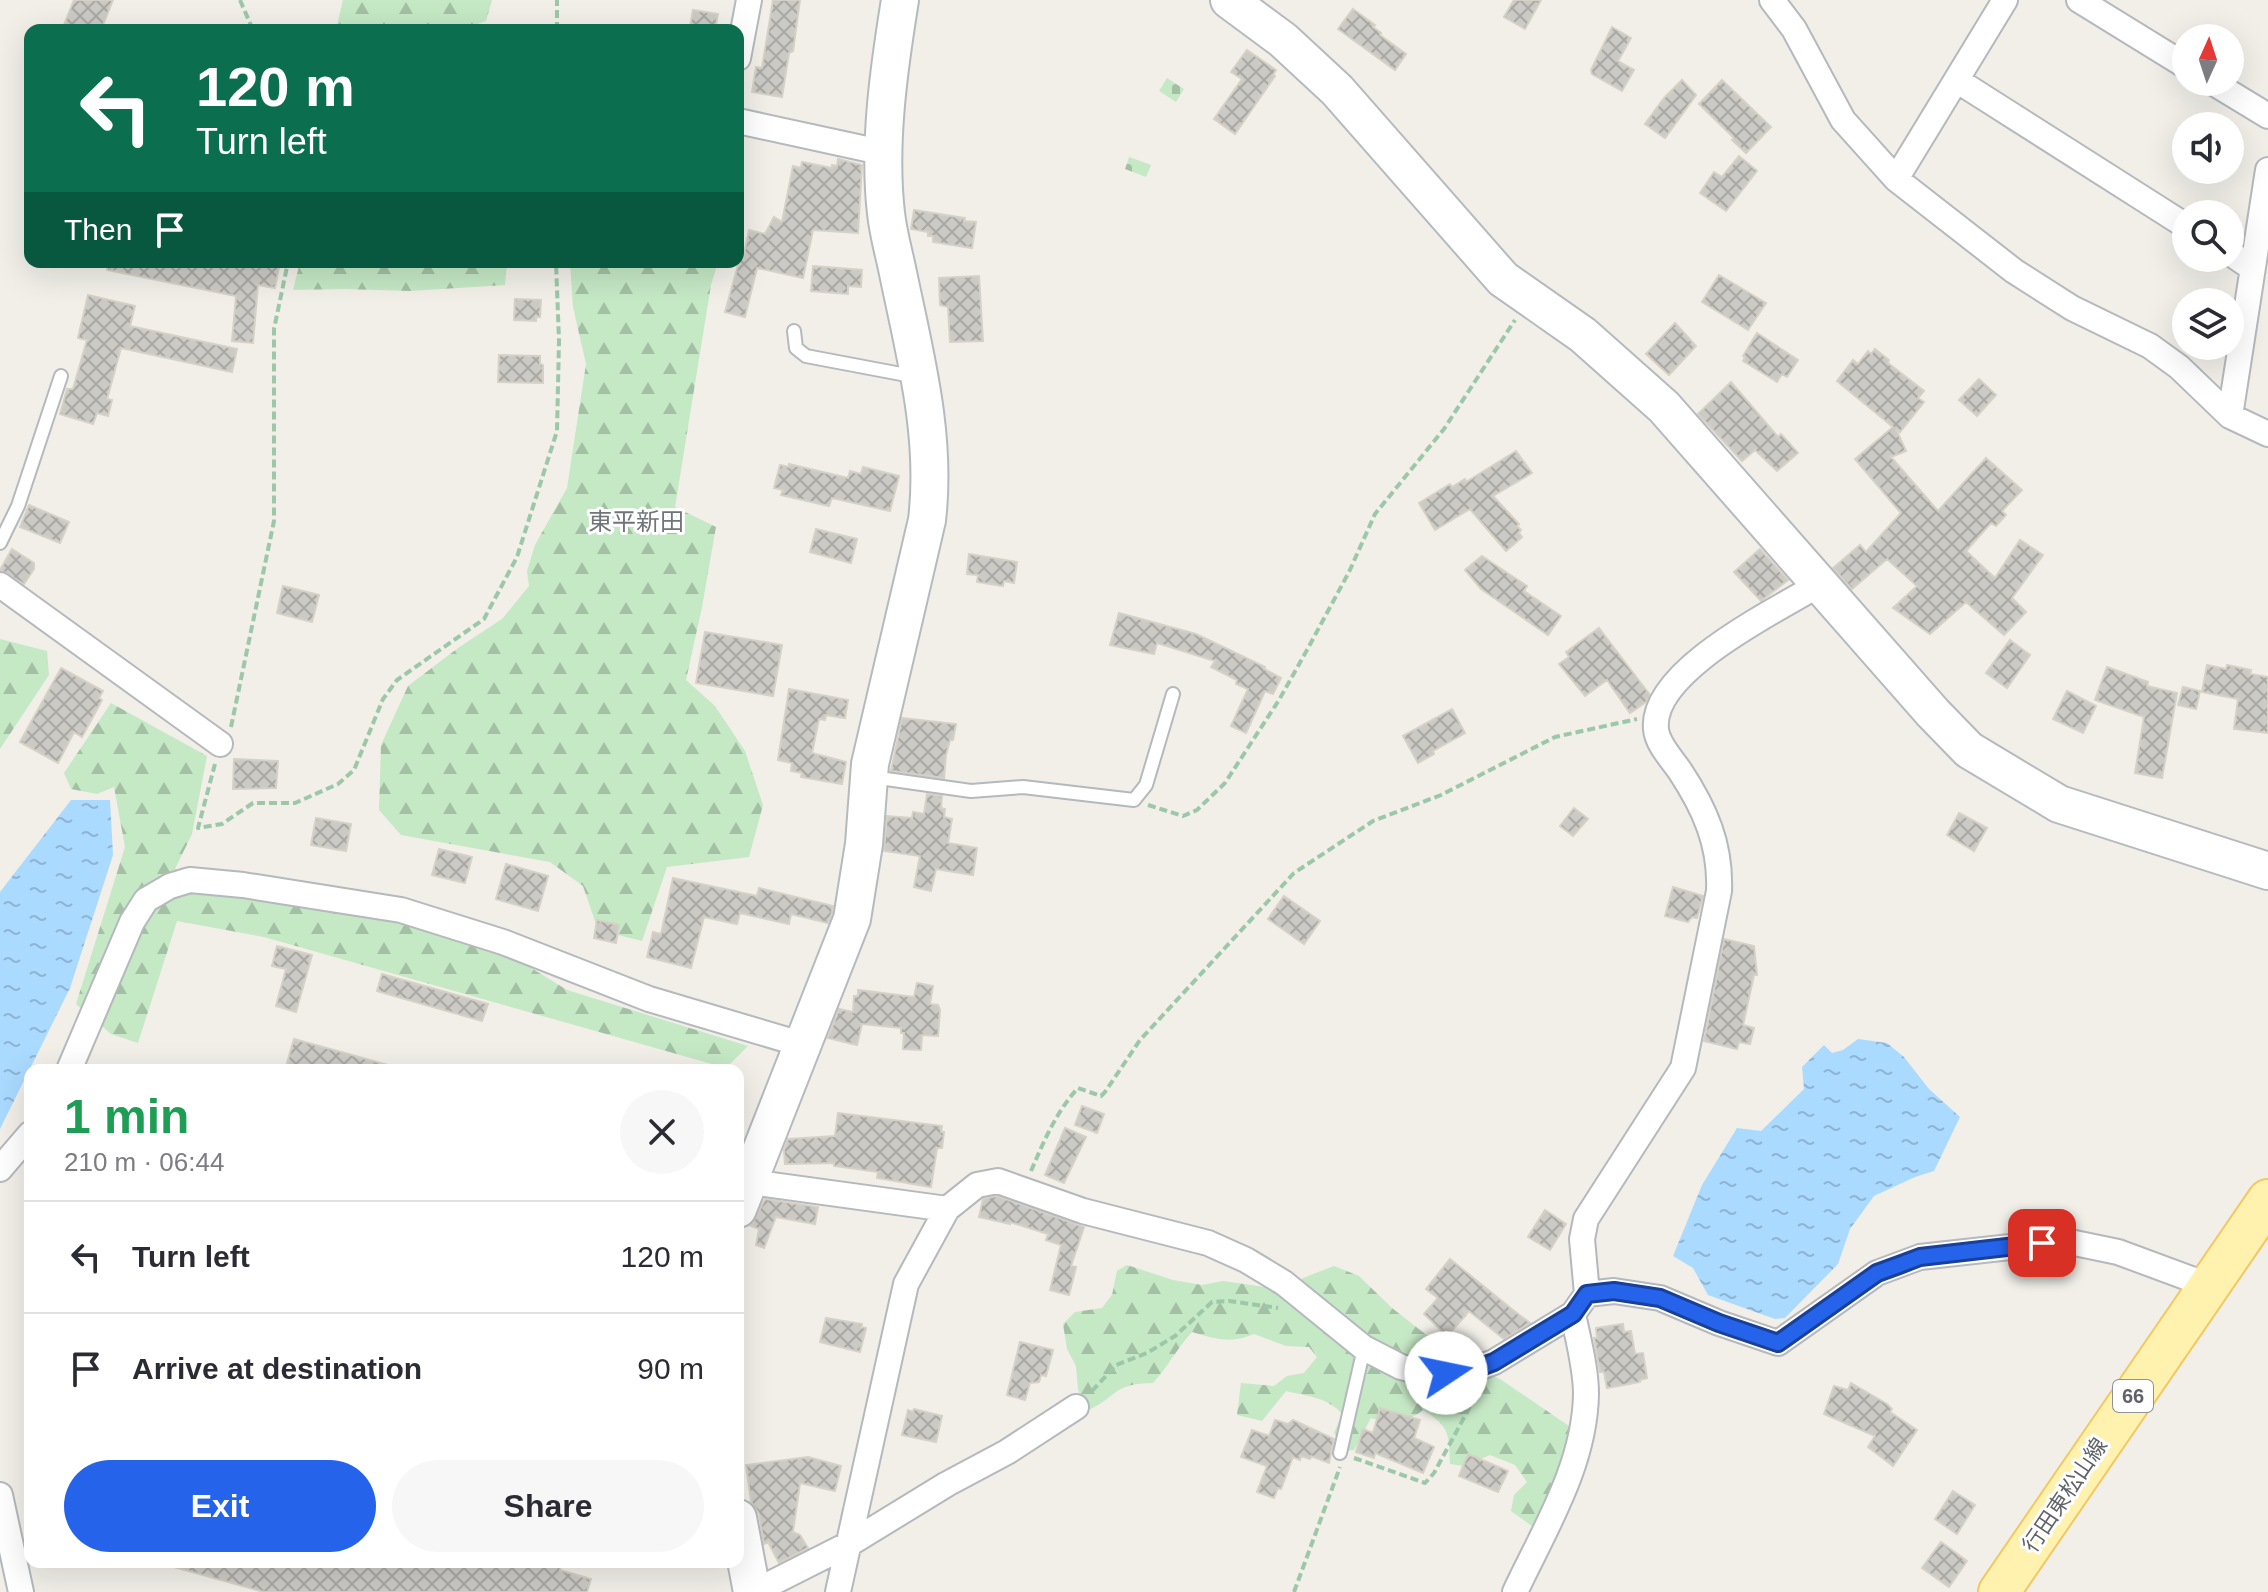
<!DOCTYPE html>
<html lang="en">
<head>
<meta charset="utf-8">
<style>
	body { margin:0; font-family:Arial,"Noto Sans JP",sans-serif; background:#f7f7f7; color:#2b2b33; height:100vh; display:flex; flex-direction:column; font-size:30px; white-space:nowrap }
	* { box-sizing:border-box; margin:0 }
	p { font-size:26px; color:#7c7c81 }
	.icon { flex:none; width:44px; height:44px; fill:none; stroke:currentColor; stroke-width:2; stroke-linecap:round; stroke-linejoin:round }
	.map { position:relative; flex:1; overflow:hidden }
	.details { position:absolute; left:24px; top:1064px; width:720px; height:504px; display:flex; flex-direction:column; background:#fff; border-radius:16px; box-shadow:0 8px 32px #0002 }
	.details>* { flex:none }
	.hud { position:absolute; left:24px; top:24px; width:720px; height:244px; border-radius:16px; box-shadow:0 8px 32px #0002; background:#0b6e4f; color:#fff; overflow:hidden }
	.needle { width:52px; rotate:3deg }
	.tools { position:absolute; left:2172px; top:24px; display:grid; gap:16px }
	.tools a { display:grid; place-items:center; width:72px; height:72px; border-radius:50%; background:#fff; box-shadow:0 8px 32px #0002; font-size:40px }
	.pin { position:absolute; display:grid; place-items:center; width:68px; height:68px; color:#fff; margin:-34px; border-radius:16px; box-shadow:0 4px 12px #0006 }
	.me { position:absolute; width:88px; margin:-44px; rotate:79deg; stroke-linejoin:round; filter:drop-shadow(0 0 6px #0008) }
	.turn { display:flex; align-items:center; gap:28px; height:168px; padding:0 40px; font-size:36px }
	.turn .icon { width:104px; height:104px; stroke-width:2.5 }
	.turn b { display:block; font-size:56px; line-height:68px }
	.then { display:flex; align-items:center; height:76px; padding:0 40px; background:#0003; gap:16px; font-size:30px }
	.round { display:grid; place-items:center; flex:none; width:84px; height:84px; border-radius:42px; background:#f7f7f7 }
	.overview { display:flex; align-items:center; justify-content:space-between; height:136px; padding:0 40px }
	h1 { font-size:48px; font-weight:700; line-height:60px; color:#1e9e55 }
	.primary-button { display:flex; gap:16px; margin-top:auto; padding:16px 40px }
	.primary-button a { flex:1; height:92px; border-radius:48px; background:#2563eb; color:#fff; font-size:32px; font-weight:700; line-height:92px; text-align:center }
	.primary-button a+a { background:#f7f7f7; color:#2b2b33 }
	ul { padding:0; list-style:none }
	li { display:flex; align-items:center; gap:24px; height:112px; padding:0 40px; border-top:2px solid #e1e1e2 }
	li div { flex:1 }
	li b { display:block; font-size:30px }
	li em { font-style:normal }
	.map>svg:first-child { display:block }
</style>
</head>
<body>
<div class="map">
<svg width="2268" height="1592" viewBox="0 0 2268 1592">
	<defs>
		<pattern id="forest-firs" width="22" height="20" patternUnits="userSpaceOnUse" patternTransform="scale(2)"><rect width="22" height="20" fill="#c5e8c5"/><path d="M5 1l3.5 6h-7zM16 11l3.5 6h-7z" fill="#a3c0a4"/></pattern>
		<pattern id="cemetery-stones" width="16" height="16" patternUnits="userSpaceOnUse" patternTransform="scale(2)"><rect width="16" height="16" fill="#c5e8c5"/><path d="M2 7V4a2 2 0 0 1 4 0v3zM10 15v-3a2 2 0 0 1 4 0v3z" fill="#a3c0a4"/></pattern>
		<pattern id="water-ripples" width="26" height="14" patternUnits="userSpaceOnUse" patternTransform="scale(2)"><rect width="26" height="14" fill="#aadaff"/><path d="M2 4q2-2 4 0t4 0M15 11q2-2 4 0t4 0" fill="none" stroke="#8eb4d2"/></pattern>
		<pattern id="building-cross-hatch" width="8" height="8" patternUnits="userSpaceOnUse" patternTransform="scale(2)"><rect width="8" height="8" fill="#cccac5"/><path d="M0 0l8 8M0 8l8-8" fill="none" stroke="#a9a8a4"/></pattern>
	</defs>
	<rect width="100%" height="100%" fill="#f1efe8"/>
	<path fill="url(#forest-firs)" d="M343,0H492L486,21L460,30H336Z
		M300,262H506L507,265L505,285L410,291L344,289L293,290Z
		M718,262L711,285L675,507L716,527L702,607L686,680L715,706L745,751L763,805L749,857L667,867L642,941L598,930L583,886L550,862L401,835L379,810L381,745L408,686L458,648L502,619L529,586L527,571L535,545L567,488L586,364L573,307L570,263Z
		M0,639L47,651L49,675L0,749Z
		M111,703L207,756L192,834L175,869L219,895L304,904L415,927L515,958L567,990L748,1046L726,1068L264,937L177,921L138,1043L111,1034L76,1004L125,847L114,787L97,794L71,789L64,773Z
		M1127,1265L1173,1280L1202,1285L1223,1281L1293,1291L1303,1278L1334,1266L1359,1276L1392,1308L1461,1362L1500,1379L1569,1426L1573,1441L1536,1529L1511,1511L1514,1495L1527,1482L1515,1465L1490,1455L1465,1466L1450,1464C1449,1433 1450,1427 1423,1410C1406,1424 1392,1423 1371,1418L1354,1450L1346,1451L1334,1433L1342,1414C1328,1397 1306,1396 1286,1391L1262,1421L1237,1415L1241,1383L1274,1386L1287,1376L1304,1373L1317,1357L1309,1347L1286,1346L1254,1334C1232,1344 1215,1339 1192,1332C1177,1348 1168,1367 1153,1383C1112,1383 1119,1397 1086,1411L1078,1389L1076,1366L1067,1349L1063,1324L1075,1312L1102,1308L1112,1295L1117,1271Z"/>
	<path fill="url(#cemetery-stones)" d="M1167,78L1184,89L1176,102L1159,91Z
		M1129,157L1151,165L1146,177L1125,169Z"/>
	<path fill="url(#water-ripples)" d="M71,800H110L113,855L70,988L0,1129V892Z
		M1858,1039L1887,1043L1904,1057L1929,1089L1960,1117L1934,1171L1915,1177L1874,1196L1850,1229L1838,1264L1785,1318L1775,1319L1708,1295L1693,1268L1673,1256L1702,1185L1737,1128L1761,1131L1804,1089L1802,1067L1824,1045L1832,1053L1843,1050Z"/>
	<path fill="url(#building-cross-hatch)" stroke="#d6d1c6" stroke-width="2" d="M74,0H113L101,30H62Z
		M773,0H800L793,51L789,53L782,97L752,92L756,67L762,68Z
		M1514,0H1541L1525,29L1504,17Z
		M1353,9L1375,25L1373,27L1381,33L1380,35L1406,54L1395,70L1338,29Z
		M693,10L718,14L715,30L690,27Z
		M1612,27L1631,38L1618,61L1634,70L1622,91L1592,74L1591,70Z
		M1247,50L1276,70L1273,75L1275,76L1235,134L1214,119L1242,79L1231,72Z
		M1682,80L1696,95L1665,138L1645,124L1664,98Z
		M1722,80L1771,127L1746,153L1732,140L1734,138L1699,104Z
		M1739,156L1757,171L1726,211L1700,193L1714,172L1722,177Z
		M838,159L862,165L858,233L813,230L803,278L757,268L745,317L725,312L740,258L743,259L749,230L765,234L774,217L782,222L793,166L801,168L802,162L832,168V165L837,166Z
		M914,210L965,218L964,221L976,222L972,248L933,242V236H928V232L911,229Z
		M108,262H280L275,288L258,285L253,343L232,341L236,296L107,270Z
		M813,266L862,270L861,287L848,286V294L811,291Z
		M1719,275L1766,303L1748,330L1702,302Z
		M979,276L983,341L950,342L948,307L940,305L939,278Z
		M88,295L135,306L130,326L237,349L232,372L121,348L107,399L112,400L108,416L97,413L93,424L60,414L67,389H73L87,340L78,338Z
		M515,299L541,300L540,317H536V321L514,320Z
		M1675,323L1696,346L1669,375L1646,354Z
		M1757,333L1798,360L1787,377L1782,374L1777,382L1743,361L1745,357L1743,356Z
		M1875,349L1889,360L1888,363L1924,391L1918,398L1924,402L1900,432L1896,429L1906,451L1891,457L1938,511L1986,458L2022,490L2002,511L2006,515L1996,526L1991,523L1966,551L1995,578L2020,540L2043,555L2012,598L2026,612L2004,635L1966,602L1930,634L1893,608L1917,586L1887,559L1852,589L1833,568L1860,545L1866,552L1901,513L1855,459L1893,427L1837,381L1853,360L1858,364L1868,351L1871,354Z
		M499,355L540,356V364L543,365V383L498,382Z
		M1979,379L1996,395L1977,416L1959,400Z
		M1731,382L1778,437L1781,434L1798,453L1777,471L1755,450L1742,461L1698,414Z
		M1516,451L1532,473L1493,496L1519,524L1517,526L1521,530L1519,533L1522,537L1506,551L1470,509L1435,530L1419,503L1450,484L1452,487L1465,479L1466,482Z
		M789,464L848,478L850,471L861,474L863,467L899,476L890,511L832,498L829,506L781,495L783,490L774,488L780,465L789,467Z
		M29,505L69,522L60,543L20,527Z
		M816,529L857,539L851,563L810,552Z
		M12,549L34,563V569L24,584L0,570Z
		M1760,549L1788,580L1761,601L1734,572Z
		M969,554L1017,562L1014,583L1004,581L1003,586L977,582L978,575L967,574Z
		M1482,556L1527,586L1524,591L1561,616L1548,635L1481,589L1465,570Z
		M283,586L319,595L312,622L277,613Z
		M1119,613L1196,634L1265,667L1264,669L1281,678L1273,694L1265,691L1246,733L1231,726L1248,689L1236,684L1237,680L1211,667L1215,661L1157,643L1154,654L1110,645Z
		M1599,628L1650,695L1646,702L1630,713L1607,680L1585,696L1559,664L1569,657L1566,652Z
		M705,632L782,645L773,696L696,683Z
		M2010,640L2030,655L2007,688L1986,673Z
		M2207,665L2226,669L2227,665L2251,670L2250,674L2268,677V733L2234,729L2238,699L2202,692Z
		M2107,667L2148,682L2147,686L2177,693L2162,778L2135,773L2144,717L2095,700Z
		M61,668L103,691L99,698L102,700L82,737L74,732L58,763L20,742Z
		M2183,687L2200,691L2196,709L2178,705Z
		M789,689L848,700L845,718L826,715L825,720L819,719L812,753L846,762L842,784L801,777L802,773L791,771L792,763L778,760Z
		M2067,691L2096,706L2083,733L2053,719Z
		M1452,709L1465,733L1433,751L1434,754L1418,763L1403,736Z
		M902,718L956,724L953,740H950L946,755L944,778L891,771Z
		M234,759L278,761L276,788L233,789Z
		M927,794L942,796L941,808L945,809L944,817L952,819L948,843L977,848L973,875L936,869L931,891L914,887L920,856L884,851L887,816L912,818L913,812L924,814Z
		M1574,808L1588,819L1573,836L1560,826Z
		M1959,813L1987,828L1974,851L1947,835Z
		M316,818L351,824L346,851L311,845Z
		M439,849L472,857L465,883L432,875Z
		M506,864L548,876L538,911L496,899Z
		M673,878L757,896L759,888L833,906L832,913L828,923L791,914L789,924L740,913L737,924L704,917L691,968L647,957L653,932L661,934Z
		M1673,887L1703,896L1697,918L1692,917L1688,922L1665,916Z
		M1284,896L1320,921L1304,944L1268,919Z
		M597,920L619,925L616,943L594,938Z
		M1724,939L1754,946L1757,975H1754L1743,1025L1754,1028L1750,1044L1739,1042L1737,1049L1704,1041Z
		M277,946L312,955L296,1012L276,1006L286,969L272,966Z
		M382,974L488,1004L482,1021L377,991Z
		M917,983L933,986L930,1004L938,1005L940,1010L938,1036L922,1035L921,1050L903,1049L904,1033H901V1028L862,1024L857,1045L828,1038L839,1009L853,1012L854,996H858V990L914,997Z
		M294,1039L388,1065L387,1070H285Z
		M1082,1106L1104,1114L1097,1133L1075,1125Z
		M838,1113L942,1126L941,1132H944L942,1148H937L931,1187L877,1178L878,1172L834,1166V1163L785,1164L784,1150L788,1139L835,1136Z
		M1065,1128L1086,1137L1064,1183L1045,1175Z
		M997,1196L1084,1227L1071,1266L1076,1267L1069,1295L1050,1290L1061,1245L1046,1240L1048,1234L1010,1222V1224L979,1217L983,1199Z
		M765,1199L818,1207L815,1224L776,1217L764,1248L756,1245L759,1229L751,1226Z
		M1545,1210L1566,1224L1550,1250L1528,1237Z
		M1450,1259L1513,1310L1530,1323L1504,1339L1469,1311L1467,1313L1463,1309L1466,1315L1447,1336L1424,1314L1438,1298L1426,1289Z
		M826,1318L862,1324L861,1327L866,1328L860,1352L820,1342Z
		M1623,1324L1624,1332L1631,1331L1635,1354L1643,1353L1647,1378L1640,1380V1382L1607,1388L1604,1372H1600L1594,1338H1597L1596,1328Z
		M1020,1342L1053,1350L1046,1376L1041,1375L1039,1382L1030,1383L1025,1400L1007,1395Z
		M1851,1383L1887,1404L1892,1409L1890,1412L1917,1430L1893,1466L1868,1447L1875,1436L1824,1414L1834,1386L1848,1390Z
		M1380,1408L1420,1420L1414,1438L1434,1447L1423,1473L1375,1453L1374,1458L1356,1452L1363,1429L1373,1433Z
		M914,1409L942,1416L936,1442L902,1435L908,1410L913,1412Z
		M1275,1420L1288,1424L1293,1420L1334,1439L1329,1463L1311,1456L1310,1459L1301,1456L1300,1460L1293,1457L1281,1489L1278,1488L1274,1498L1257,1492L1267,1466L1241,1457L1252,1430L1269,1436Z
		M1468,1454L1508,1471L1498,1492L1459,1476Z
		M808,1457L841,1466L835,1491L800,1483L793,1532L800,1535L808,1548L779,1563L768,1542L764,1544L759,1514L751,1502L746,1465Z
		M1953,1491L1975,1505L1957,1534L1935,1519Z
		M1941,1542L1967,1561L1949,1587L1922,1568Z
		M175,1562H563L560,1570L591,1579L587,1592H264L174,1567Z"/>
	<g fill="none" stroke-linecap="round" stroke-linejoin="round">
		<defs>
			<path id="lane" d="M794,331L796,348L806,356L917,377
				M0,543L18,506L61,376
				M872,777L971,791L1023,787L1134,800L1146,785L1173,694
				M1340,1453L1364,1348"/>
			<path id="street" d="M1772,0L1794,29L1843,120L1896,179L2014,271L2072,308L2150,346L2179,367L2230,416L2268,434
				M2079,0L2186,66
				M738,58L749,0
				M1958,81L2186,226
				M2212,82L2268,116
				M738,121L885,153
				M1896,179L2005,0
				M2230,253L2252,268
				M2230,416L2268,170
				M0,585L220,744
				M69,1070L132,922L146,900L170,886L190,880L243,885L401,910L503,942L649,999L804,1045
				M0,1169L30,1134
				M750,1182L947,1209
				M1587,1294L1614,1291L1660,1298L1719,1323L1778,1343L1877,1273L1920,1257L2065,1241L2118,1252L2210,1286
				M0,1495L21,1592
				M754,1592L849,1544L947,1484L1007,1452L1076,1407
				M838,1592L906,1284L947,1209L977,1185L998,1181L1083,1211L1208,1243L1246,1260L1284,1283L1364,1348L1401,1367L1428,1373H1464L1494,1362L1573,1314L1587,1294L1582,1239L1586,1219L1683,1068L1719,891C1721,845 1705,809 1680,771C1672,759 1657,744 1656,729C1650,671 1777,610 1820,584
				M1515,1592C1544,1530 1585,1465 1586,1394C1586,1368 1578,1339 1573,1314"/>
			<path id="secondary" d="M1229,0L1283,40L1337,90L1503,279L1583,335L1664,407L1933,713L1969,750L2059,804L2268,871
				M738,1209L852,919L864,844L870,764L927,520C937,436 915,355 898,273C894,253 888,233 886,213C878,144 889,68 900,0
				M738,1518L752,1592"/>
			<path id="primary" d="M1999,1592L2268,1200"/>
		</defs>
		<use href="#lane" stroke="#b5b8bc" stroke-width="16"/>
		<use href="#street" stroke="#b5b8bc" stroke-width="28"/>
		<use href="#secondary" stroke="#b6babf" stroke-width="40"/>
		<use href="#primary" stroke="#f2c960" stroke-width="44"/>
		<path stroke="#9cc7a9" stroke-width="4" stroke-dasharray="8 4" stroke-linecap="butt" d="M240,0L253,30
			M557,30V0
			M231,727L274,521V329L288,262
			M215,764L198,828L222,824L253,803H295L338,784L354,770L383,699L397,680L484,619L517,557L557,431L559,341L556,262
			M1148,805L1183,816L1197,810L1225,783L1279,700L1307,650L1349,572L1375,514L1444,429L1515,320
			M1031,1171C1044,1141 1056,1112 1078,1088L1101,1096L1105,1092L1140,1040L1294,873L1373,821L1441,795L1555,737L1637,719
			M1092,1391L1116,1365L1147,1353L1175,1336L1212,1302L1229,1301L1278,1308
			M1354,1458L1425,1483L1434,1473L1479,1390
			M1294,1592L1340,1467"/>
		<use href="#lane" stroke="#fff" stroke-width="12"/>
		<use href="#street" stroke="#fff" stroke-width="24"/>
		<use href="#secondary" stroke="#fff" stroke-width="36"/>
		<use href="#primary" stroke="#fff2af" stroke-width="40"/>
	</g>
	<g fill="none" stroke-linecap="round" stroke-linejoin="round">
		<defs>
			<path id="route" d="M1446,1373H1464L1494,1362L1573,1314L1587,1294L1614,1291L1660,1298L1719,1323L1778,1343L1877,1273L1899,1265L1920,1257L2042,1243"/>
		</defs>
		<use href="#route" stroke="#184099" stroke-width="20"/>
		<use href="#route" stroke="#2563eb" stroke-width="14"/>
	</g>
	<g text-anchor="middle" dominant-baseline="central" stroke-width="6" stroke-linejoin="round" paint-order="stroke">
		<rect fill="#fff" stroke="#8f9295" stroke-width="2" x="2113" y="1380" width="40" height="32" rx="6"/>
		<g font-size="20" font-weight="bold" fill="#5f6368">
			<text x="2133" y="1396">66</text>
		</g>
		<g font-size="22" fill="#5f6368" stroke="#fff">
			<text transform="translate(2065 1495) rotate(-56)">行田東松山線</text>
		</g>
		<g font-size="24" fill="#70757a" stroke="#fff">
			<text x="636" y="521">東平新田</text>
		</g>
	</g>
</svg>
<div class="tools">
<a><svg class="needle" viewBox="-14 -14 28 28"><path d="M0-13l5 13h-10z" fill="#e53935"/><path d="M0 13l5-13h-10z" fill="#7c7c81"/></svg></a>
<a><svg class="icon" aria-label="sound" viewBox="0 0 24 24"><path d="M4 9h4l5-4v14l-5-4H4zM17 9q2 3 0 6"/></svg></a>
<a><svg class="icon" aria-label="search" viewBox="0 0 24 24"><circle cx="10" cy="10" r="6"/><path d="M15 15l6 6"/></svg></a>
<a><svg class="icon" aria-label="layers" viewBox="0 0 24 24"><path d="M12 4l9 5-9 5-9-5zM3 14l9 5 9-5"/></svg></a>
</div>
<div class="pin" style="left:2042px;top:1243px;background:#d93025"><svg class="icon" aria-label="arrive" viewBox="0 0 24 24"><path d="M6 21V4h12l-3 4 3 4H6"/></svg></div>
<svg class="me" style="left:1446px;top:1373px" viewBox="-20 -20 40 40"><circle r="19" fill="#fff"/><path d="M0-13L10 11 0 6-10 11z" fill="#2563eb"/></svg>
<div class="hud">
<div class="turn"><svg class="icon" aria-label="left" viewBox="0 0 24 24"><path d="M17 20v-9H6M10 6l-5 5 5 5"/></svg><div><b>120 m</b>Turn left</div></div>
<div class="then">Then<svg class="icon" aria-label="arrive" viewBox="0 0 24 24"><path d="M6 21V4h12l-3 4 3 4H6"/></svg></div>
</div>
<section class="details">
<div class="overview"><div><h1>1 min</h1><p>210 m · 06:44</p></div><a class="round"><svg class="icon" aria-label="close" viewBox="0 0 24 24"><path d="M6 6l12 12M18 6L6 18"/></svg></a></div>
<ul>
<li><svg class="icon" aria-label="left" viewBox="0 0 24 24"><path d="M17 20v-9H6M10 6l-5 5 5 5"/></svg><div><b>Turn left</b></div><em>120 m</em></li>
<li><svg class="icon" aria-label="arrive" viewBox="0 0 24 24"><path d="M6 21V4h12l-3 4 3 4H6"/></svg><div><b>Arrive at destination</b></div><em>90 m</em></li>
</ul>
<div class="primary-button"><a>Exit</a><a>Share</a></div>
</section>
</div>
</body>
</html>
